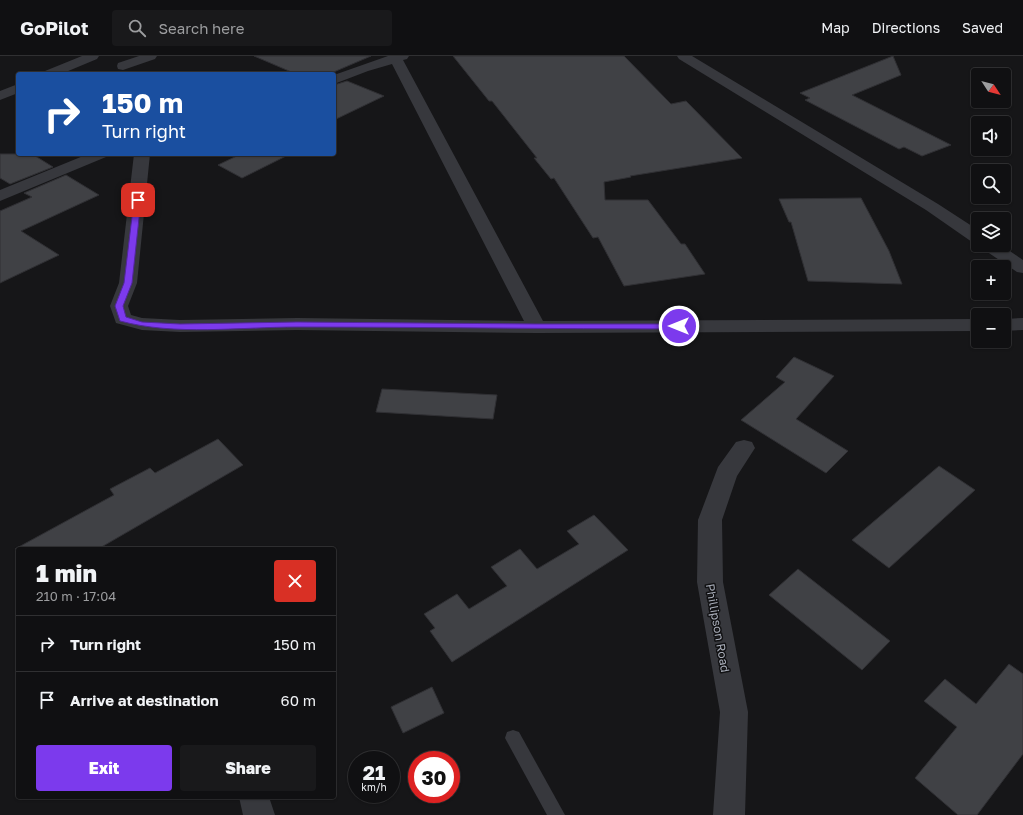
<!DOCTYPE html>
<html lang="en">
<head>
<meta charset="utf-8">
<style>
	body { margin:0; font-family:"Golos Text",sans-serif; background:#19191b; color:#f1f3f6; height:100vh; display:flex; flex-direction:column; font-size:15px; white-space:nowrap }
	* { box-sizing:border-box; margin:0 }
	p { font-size:13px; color:#9c9d9f }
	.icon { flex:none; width:22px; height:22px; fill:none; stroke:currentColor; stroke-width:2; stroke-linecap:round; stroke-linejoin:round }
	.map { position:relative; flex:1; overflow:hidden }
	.panel { position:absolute; left:16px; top:491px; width:320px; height:252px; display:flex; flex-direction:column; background:#101012; border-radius:4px; box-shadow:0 1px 3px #0004,0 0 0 1px #303032 }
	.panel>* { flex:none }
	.banner { position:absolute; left:16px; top:16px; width:320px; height:84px; border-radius:4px; box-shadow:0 1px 3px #0004,0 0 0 1px #303032; background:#1a4fa0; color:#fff; overflow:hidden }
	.needle { width:26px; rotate:126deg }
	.buttons { position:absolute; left:971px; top:12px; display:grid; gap:8px }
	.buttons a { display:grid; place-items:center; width:40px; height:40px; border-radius:4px; background:#101012; box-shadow:0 1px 3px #0004,0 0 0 1px #303032; font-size:20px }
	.speed { position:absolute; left:348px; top:695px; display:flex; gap:8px; font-size:20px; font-weight:700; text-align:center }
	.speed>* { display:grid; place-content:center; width:52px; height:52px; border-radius:50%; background:#101012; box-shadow:0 1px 3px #0004,0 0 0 1px #303032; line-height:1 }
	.speed small { font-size:10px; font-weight:400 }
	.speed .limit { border:6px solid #d22; background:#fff; color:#111 }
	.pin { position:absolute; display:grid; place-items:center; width:34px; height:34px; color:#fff; margin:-17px; border-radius:8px; box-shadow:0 2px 6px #0006 }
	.me { position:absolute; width:44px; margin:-22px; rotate:270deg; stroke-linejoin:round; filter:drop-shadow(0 0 3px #0008) }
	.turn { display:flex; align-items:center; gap:14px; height:84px; padding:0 20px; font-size:18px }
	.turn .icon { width:52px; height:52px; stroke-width:2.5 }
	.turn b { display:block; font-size:28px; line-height:34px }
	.round { display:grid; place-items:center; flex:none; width:42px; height:42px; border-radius:4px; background:#19191b }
	.overview { display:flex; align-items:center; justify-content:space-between; height:68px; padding:0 20px }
	h1 { font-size:24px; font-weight:800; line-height:30px }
	.primary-button { display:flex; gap:8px; margin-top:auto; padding:8px 20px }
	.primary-button a { flex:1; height:46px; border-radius:4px; background:#7c3aed; color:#fff; font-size:16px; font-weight:800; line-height:46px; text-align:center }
	.primary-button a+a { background:#19191b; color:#f1f3f6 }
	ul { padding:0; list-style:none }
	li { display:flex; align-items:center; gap:12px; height:56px; padding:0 20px; border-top:1px solid #303032 }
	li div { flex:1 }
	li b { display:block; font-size:15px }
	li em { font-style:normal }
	header { display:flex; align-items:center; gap:24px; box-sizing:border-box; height:56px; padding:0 20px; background:#101012; border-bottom:1px solid #303032 }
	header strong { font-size:19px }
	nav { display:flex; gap:22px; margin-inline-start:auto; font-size:14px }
	.search { width:280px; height:36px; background:#19191b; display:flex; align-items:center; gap:10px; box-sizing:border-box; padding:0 14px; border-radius:4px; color:#9c9d9f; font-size:15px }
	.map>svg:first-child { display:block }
</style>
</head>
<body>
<header>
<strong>GoPilot</strong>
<div class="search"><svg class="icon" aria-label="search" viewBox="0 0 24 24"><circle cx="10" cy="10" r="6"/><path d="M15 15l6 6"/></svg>Search here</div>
<nav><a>Map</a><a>Directions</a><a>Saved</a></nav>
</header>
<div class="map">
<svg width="1023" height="759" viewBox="0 0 1023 759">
	<rect width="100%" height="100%" fill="#161618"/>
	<path fill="#404145" stroke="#303034" d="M254,0H371L329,18H296Z
		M453,0H624L671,48L686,45L742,102L630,120L631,121L604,126L605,144H648L681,188H685L705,218L624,230L598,181L593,182L554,122L551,123L534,102H537L492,45H489Z
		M893,0L901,19L852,39L951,89L922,100L904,91L899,93L805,44L810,42L800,37Z
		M347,25L384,40L334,64V29Z
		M0,98H32L53,111L10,128L0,122Z
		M241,98H290L242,122L218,109Z
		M66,119L99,139L21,175L59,199L0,227V155L32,141L24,137Z
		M861,142L889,195L902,228L808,225L791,166H789L779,143Z
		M794,301L834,320L796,363L848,395L826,417L741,364L785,326L776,321Z
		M382,333L497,339L493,363L376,356Z
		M218,383L243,409L98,493H15L114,439L110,433L150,412L155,417Z
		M939,410L975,434L889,512L852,484Z
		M594,459L628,494L452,606L430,575L435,572L424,558L457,538L469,553L507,530L491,511L520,493L537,513L579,488L567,475Z
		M798,513L890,585L862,614L769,539Z
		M1009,608L1023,618V698L977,759H958L915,722L957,671L924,645L945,623L976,648Z
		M432,631L444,657L403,677L391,651Z"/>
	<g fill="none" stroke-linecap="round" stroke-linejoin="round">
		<path fill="#37383d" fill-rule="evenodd" d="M513,674L519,676L565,759H547L505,682L507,676Z"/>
		<path fill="#37383d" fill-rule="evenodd" d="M82,0H99L97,3L61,18H43L45,15Z
			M139,0H157L155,3L123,14L118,13L117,10L118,7Z
			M388,0H409L407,3L403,4L543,265L978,263V275L537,277L297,274L180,276L142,274L116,267L110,250L119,227L134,98H150L137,227L128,250L131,259L142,262L180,264L297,262L524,265L392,8L368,15L334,28V19Z
			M677,0H692L938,148L978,174V187L972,186L926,154L679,3Z
			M18,28V37L0,44V35Z
			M88,98H109L106,101L0,145V134Z
			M980,189H1001L1023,204V217L1017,216L983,193Z
			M1023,262V274L1004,275V263Z
			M744,384L752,386L755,392L737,420L722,464L723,526L748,656L745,759H713L720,656L697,526L698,464L718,411L736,386Z
			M239,741H269L275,759H243Z"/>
	</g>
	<path fill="#7c3aed" stroke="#51269a" d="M138,142L141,144L132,227L123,250L126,261L142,266L180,268L297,266L537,268H679L683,270L679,273C552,273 425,271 297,271C240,271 175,280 120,265L115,250L124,227L134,144Z"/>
	<g text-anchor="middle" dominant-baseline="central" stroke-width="3" stroke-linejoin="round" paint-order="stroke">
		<g font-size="12" fill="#a8adb8" stroke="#111113">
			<text transform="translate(718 572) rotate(80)">Phillipson Road</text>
		</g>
	</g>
</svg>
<div class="buttons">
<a><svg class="needle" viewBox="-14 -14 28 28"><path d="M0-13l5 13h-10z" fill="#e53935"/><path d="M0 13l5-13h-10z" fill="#9c9d9f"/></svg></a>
<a><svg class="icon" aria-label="sound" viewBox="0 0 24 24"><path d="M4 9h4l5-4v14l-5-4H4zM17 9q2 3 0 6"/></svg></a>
<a><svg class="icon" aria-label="search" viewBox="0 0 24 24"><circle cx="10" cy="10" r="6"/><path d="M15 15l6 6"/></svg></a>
<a><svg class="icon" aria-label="layers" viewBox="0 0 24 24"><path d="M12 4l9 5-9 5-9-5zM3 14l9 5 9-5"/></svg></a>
<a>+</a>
<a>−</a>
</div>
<div class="speed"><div>21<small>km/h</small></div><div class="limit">30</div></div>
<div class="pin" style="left:138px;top:144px;background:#d93025"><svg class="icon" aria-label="arrive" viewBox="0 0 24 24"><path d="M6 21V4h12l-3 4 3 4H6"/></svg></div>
<svg class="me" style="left:679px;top:270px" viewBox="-20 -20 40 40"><circle r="17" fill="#7c3aed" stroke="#fff" stroke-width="3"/><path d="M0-11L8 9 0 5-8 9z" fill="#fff"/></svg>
<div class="banner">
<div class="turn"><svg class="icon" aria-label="right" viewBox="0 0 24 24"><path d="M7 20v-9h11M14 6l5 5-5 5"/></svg><div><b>150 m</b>Turn right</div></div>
</div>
<section class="panel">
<div class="overview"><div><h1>1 min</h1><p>210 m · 17:04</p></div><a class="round" style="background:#d93025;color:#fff"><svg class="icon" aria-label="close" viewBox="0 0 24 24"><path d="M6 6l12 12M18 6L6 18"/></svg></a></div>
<ul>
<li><svg class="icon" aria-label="right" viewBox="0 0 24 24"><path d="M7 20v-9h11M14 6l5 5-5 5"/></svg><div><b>Turn right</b></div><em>150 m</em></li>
<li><svg class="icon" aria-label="arrive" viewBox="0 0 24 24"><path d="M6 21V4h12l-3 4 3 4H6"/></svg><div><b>Arrive at destination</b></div><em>60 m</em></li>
</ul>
<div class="primary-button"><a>Exit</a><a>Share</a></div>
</section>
</div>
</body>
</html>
